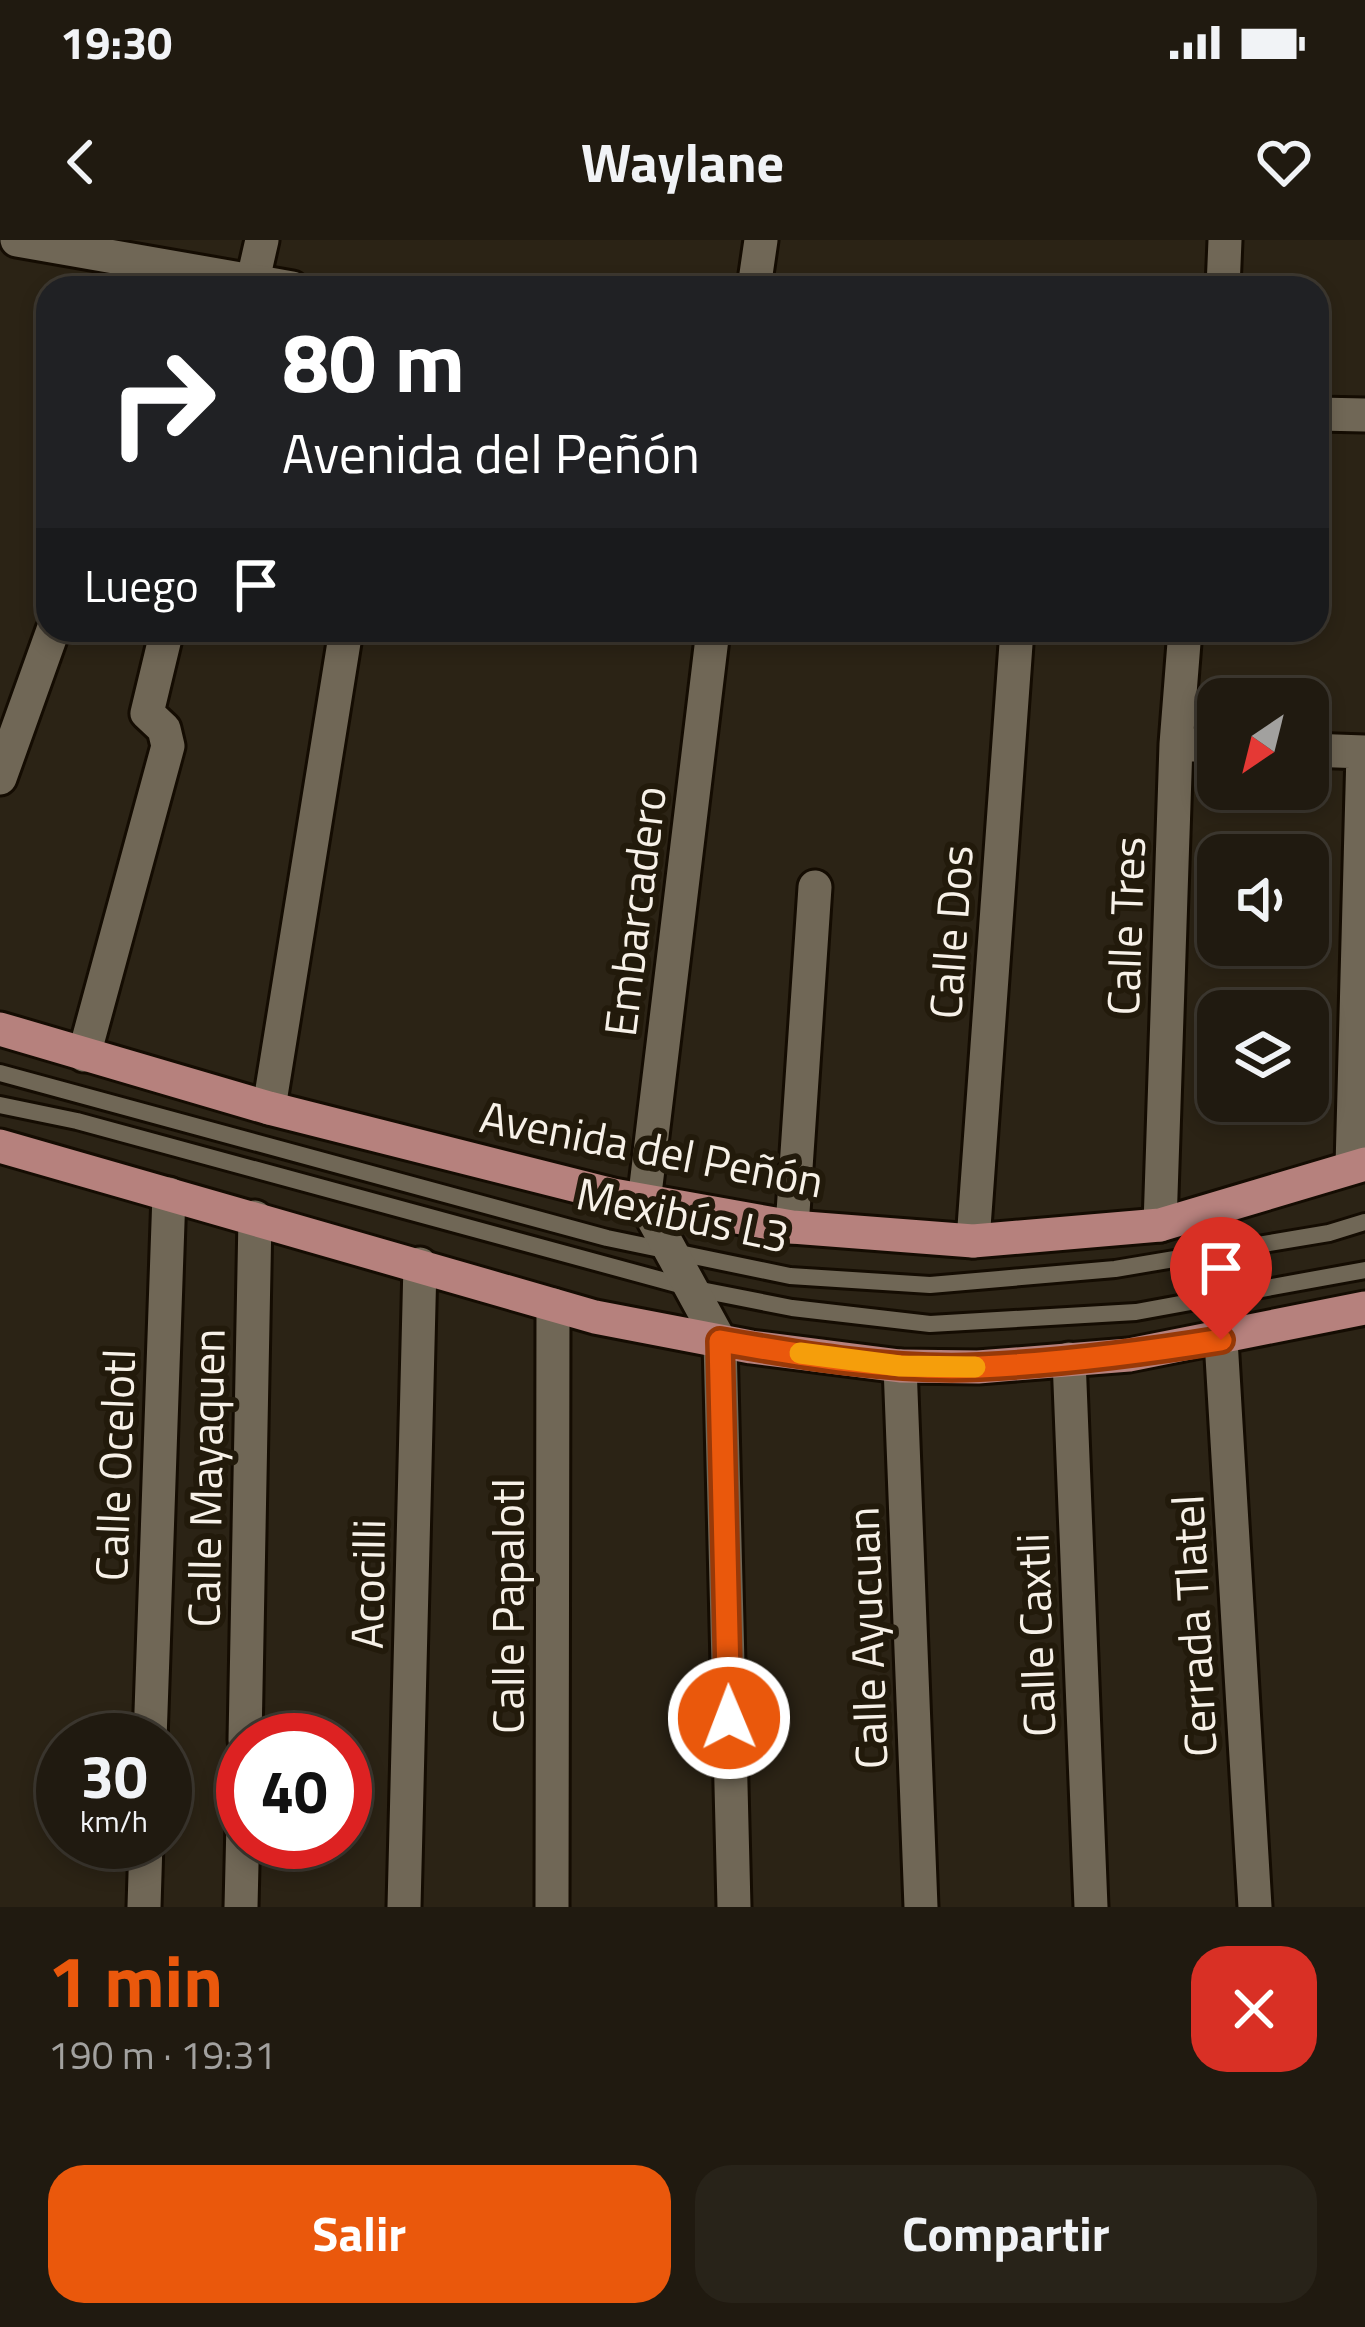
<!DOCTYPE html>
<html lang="es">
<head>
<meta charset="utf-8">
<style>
	body { margin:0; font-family:"Titillium Web",sans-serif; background:#282319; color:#f1f3f6; height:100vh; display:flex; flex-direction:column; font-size:45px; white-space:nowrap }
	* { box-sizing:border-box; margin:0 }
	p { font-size:39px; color:#a2a19f }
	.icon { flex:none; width:66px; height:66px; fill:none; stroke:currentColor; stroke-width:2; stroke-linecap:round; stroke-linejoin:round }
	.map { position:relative; height:1667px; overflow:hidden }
	.drawer { display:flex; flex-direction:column; background:#201a10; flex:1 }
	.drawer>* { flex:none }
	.banner { position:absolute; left:36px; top:36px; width:1293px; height:366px; border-radius:36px; box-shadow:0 6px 18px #0003,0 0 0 3px #3d3830; background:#202124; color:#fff; overflow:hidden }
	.needle { width:78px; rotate:215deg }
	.controls { position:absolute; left:1197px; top:438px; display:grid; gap:24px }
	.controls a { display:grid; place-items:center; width:132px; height:132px; border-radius:24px; background:#201a10; box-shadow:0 6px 18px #0003,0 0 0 3px #3d3830; font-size:60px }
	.speed { position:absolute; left:36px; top:1473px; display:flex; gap:24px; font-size:60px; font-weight:700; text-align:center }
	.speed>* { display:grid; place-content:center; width:156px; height:156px; border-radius:50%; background:#201a10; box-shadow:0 6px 18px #0003,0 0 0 3px #3d3830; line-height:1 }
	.speed small { font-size:30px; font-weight:400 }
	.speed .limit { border:18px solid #d22; background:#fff; color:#111 }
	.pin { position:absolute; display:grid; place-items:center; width:102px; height:102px; color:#fff; margin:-123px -51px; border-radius:50% 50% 50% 0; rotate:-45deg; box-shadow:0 0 12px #0007 }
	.pin .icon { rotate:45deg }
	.me { position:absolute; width:132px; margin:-66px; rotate:359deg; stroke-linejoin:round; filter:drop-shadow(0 0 9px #0008) }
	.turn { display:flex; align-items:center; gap:42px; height:252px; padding:0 48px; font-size:54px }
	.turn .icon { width:156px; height:156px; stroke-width:2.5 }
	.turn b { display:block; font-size:84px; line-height:102px }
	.then { display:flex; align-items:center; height:114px; padding:0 48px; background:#0003; gap:24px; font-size:45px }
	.round { display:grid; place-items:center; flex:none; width:126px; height:126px; border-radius:36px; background:#282319 }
	.headline { display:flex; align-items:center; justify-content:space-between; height:204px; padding:0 48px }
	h1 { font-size:72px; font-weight:700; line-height:90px; color:#ea580c }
	.primary-button { display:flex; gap:24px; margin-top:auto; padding:24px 48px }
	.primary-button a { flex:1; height:138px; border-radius:36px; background:#ea580c; color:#fff; font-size:48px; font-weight:700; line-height:138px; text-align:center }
	.primary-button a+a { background:#282319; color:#f1f3f6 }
	.status { display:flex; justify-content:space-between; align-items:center; height:84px; padding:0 60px; background:#201a10; direction:ltr }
	.status svg { height:33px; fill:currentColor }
	header { display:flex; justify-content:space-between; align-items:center; height:156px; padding:0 48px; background:#201a10; font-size:54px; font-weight:700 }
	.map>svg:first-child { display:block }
</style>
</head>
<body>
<div class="status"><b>19:30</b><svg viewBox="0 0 49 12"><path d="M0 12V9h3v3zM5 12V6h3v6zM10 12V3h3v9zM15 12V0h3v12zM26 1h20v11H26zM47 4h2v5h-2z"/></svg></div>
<header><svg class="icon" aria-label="back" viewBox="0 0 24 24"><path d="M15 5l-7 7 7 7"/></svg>Waylane<svg class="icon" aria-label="heart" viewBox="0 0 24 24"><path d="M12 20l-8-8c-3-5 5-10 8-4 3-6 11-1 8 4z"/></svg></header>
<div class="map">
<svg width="1365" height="1667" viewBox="0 0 1365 1667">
	<rect width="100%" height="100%" fill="#2b2315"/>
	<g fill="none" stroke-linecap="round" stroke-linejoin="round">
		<defs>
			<path id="service" d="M0,833L607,998L790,1036L930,1045L1115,1029L1329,993L1365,982
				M0,865L77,881L691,1048L792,1068L930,1084L1136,1072L1365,1030"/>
			<path id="minor" d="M252,44L262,0
				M1223,48L1225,0
				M1317,174L1365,175
				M1176,504L1218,506
				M1308,510L1365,512
				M0,538L53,390
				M84,815L168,506L164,489L147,473L167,390
				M269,868L346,390
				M1352,927L1363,512
				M1160,985L1176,504L1185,390
				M792,987L815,647
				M973,1001L1017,390
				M1221,1100L1255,1667
				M1069,1119L1091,1667
				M900,1126L921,1667
				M150,1500L169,954
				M245,1500L255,977
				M144,1667L146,1602
				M241,1667L243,1582
				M404,1667L420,1024
				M552,1667L553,1065"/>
			<path id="tertiary" d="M17,0L292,48
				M754,48L761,0
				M713,390L644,962L720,1101L734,1667"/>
			<path id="primary" d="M0,789L269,868L613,955L792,987L973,1001L1160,985L1365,924
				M0,906L595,1077L751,1107L900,1126L978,1127L1129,1115L1365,1068"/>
		</defs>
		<use href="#service" stroke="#140c02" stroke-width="22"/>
		<use href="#minor" stroke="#140c02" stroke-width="39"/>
		<use href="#tertiary" stroke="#140c02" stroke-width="39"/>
		<use href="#primary" stroke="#140c02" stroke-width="39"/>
		<use href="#service" stroke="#706756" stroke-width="16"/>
		<use href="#minor" stroke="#706756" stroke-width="33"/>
		<use href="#tertiary" stroke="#706756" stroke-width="33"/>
		<use href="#primary" stroke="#b6817d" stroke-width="33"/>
	</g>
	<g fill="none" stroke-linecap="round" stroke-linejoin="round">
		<defs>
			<path id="route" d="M729,1478L720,1101C805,1116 894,1131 980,1127C1061,1123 1141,1113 1221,1100"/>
		</defs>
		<use href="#route" stroke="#983908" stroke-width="30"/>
		<use href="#route" stroke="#ea580c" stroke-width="21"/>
		<path stroke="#f59e0b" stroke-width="21" d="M800,1113L900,1126L975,1127"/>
	</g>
	<g text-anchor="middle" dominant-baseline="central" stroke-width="12" stroke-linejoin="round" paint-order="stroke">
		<g font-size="45" fill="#f7f1e8" stroke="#221a0b">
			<text transform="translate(634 671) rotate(-83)">Embarcadero</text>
			<text transform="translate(1125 686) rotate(-88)">Calle Tres</text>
			<text transform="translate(950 692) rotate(-86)">Calle Dos</text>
			<text transform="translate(652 908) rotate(11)">Avenida del Peñón</text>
			<text transform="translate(683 974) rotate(12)">Mexibús L3</text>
			<text transform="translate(114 1225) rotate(-88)">Calle Ocelotl</text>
			<text transform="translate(205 1238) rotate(-89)">Calle Mayaquen</text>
			<text transform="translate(367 1344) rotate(-89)">Acocilli</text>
			<text transform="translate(507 1366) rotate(-90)">Calle Papalotl</text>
			<text transform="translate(1193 1386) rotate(-93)">Cerrada Tlatel</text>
			<text transform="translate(1035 1395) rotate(-92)">Calle Caxtli</text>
			<text transform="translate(866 1398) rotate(-92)">Calle Ayucuan</text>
		</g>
	</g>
</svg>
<div class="controls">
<a><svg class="needle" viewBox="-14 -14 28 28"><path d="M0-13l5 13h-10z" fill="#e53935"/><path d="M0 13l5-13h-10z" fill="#a2a19f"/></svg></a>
<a><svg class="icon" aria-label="sound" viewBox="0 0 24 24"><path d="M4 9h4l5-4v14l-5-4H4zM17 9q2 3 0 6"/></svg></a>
<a><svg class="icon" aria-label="layers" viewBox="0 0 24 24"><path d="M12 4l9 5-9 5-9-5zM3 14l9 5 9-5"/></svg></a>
</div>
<div class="speed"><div>30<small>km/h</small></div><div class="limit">40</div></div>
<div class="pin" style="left:1221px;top:1100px;background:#d93025"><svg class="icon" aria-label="arrive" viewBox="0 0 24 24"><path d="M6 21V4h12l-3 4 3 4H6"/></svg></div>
<svg class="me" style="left:729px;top:1478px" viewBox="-20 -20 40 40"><circle r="17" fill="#ea580c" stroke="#fff" stroke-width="3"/><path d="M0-11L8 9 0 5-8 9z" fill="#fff"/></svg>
<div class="banner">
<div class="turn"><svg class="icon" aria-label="right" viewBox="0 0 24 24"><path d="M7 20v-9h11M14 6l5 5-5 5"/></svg><div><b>80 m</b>Avenida del Peñón</div></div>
<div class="then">Luego<svg class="icon" aria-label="arrive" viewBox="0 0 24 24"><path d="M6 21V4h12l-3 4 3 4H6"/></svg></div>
</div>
</div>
<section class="drawer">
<div class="headline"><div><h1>1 min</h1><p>190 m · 19:31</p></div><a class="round" style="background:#d93025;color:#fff"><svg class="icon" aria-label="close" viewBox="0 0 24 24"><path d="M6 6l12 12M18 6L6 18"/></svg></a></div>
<div class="primary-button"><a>Salir</a><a>Compartir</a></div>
</section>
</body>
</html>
